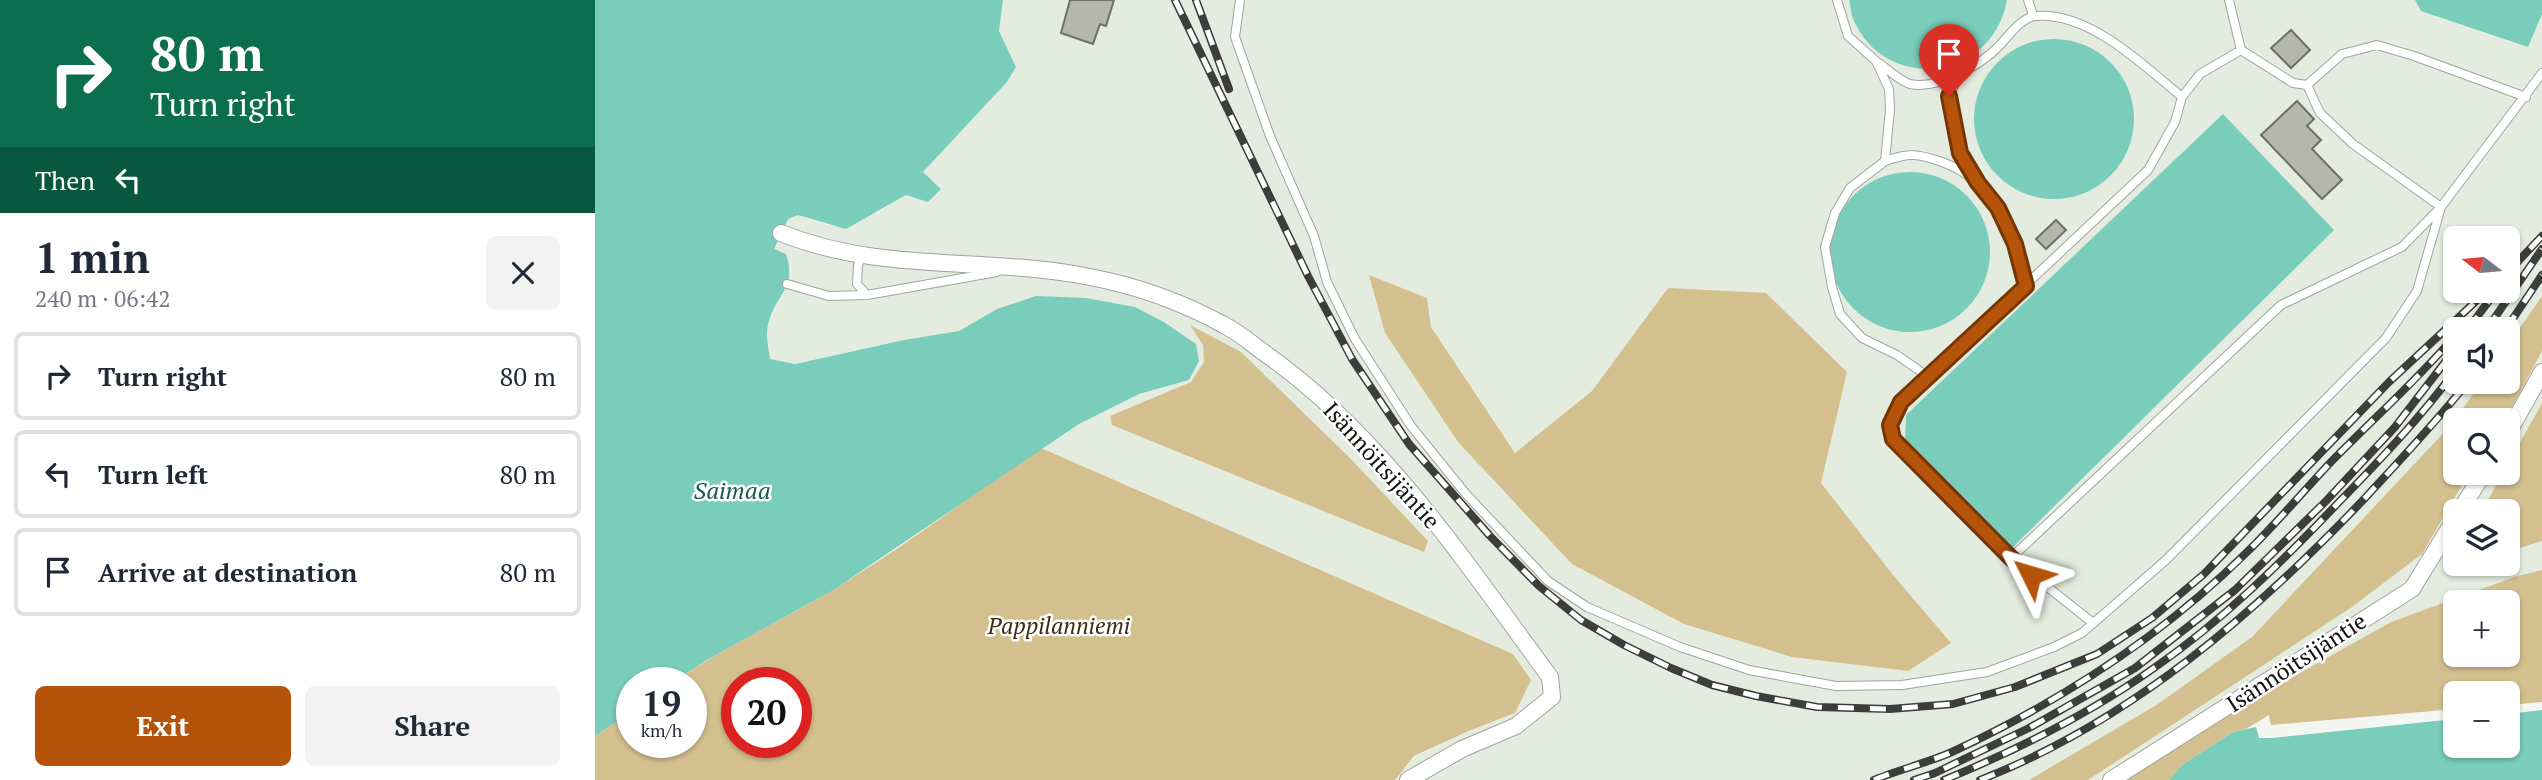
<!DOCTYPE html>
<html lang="en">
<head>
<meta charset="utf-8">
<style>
	body { margin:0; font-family:"PT Serif",serif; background:#f2f2f3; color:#1f2937; height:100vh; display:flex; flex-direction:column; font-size:26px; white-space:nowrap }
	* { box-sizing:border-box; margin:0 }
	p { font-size:23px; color:#747a83 }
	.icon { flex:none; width:38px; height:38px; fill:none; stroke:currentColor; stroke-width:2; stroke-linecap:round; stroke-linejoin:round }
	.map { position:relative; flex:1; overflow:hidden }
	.panel { display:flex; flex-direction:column; background:#fff; width:595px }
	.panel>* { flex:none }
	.top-card { background:#0b6e4f; color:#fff; overflow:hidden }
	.needle { width:46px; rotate:286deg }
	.fabs { position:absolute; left:1848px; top:226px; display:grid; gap:14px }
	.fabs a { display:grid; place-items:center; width:77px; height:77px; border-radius:10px; background:#fff; box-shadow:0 2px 5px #0004; font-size:35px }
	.speed { position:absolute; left:21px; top:667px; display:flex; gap:14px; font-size:35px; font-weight:700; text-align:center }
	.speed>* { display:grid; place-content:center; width:91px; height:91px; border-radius:50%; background:#fff; box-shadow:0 2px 5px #0004; line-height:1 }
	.speed small { font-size:18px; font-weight:400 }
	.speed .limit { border:10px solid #d22; background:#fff; color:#111 }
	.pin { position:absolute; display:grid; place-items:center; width:60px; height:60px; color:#fff; margin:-72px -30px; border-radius:50% 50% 50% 0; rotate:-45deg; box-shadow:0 0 7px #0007 }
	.pin .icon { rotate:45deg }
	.me { position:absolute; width:77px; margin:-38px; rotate:310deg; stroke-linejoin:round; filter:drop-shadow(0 0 5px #0008) }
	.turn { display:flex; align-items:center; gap:24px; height:147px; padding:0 35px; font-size:32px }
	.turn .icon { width:91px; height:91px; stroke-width:2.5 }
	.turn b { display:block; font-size:49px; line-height:60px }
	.then { display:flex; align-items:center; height:66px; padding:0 35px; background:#0003; gap:14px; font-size:26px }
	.round { display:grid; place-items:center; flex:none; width:74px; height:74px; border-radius:10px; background:#f2f2f3 }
	.summary { display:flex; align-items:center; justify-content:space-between; height:119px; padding:0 35px }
	h1 { font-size:42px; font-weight:800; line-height:52px }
	.button { display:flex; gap:14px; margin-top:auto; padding:14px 35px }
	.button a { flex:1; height:80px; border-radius:10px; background:#b45309; color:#fff; font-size:28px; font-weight:800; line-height:80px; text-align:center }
	.button a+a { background:#f2f2f3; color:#1f2937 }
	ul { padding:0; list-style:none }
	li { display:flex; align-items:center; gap:21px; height:88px; margin:0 14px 10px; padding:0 21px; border:4px solid #e0e1e3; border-radius:10px }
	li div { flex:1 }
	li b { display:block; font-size:26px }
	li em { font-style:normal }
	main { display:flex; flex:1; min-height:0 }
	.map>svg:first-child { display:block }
</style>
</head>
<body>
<main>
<section class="panel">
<div class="top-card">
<div class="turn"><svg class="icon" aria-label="right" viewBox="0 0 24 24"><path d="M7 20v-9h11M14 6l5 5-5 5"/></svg><div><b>80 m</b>Turn right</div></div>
<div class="then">Then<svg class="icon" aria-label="left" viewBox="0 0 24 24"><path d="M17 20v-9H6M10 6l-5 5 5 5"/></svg></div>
</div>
<div class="summary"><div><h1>1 min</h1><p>240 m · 06:42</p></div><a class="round"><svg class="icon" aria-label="close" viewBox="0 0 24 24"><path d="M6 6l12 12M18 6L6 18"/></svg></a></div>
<ul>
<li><svg class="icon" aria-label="right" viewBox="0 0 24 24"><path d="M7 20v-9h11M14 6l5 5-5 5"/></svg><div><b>Turn right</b></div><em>80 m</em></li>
<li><svg class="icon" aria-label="left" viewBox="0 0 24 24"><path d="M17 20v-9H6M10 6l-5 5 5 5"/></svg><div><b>Turn left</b></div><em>80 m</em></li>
<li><svg class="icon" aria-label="arrive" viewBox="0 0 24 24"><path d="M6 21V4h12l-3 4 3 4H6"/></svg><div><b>Arrive at destination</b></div><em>80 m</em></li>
</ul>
<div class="button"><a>Exit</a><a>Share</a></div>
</section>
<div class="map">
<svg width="1947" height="780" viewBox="0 0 1947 780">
	<rect width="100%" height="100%" fill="#f4f7f1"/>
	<path fill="#e4ecdf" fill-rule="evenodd" d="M408,0H1947V403L1913,464V420H1860V472L1908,473L1887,511H1860V563L1857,570L1879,564H1913V552L1947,541V570L1922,576L1796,622L1664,696L1525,780H800L819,757L876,730L920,713L918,654L446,448L484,424L544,394L594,380L601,344L570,322L540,307L402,309L364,331L309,340L199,364L175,360L171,334L174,320L191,289L196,269L179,249L193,218L203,215L237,226L283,212L311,195L346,188L328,172L412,82L421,67L404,31ZM1860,238H1913V290H1860ZM1860,329H1913V382H1860Z"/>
	<path fill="#d4c08e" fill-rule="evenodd" d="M774,275L832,298L836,327L920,453L997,391L1073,288L1171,293L1252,372L1226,483L1298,575L1356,643L1313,671L1197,657L1089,624L977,564L863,442L790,333Z
		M1947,296V351L1910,420H1860V472L1874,473L1827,554L1757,607L1493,780H1434L1563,704L1657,637L1856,425L1887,382H1913V345Z
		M595,325L646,352L754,457L833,541L829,552L517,425L515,416L596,382L609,362L608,345Z
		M1947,403V541L1913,552V511H1887L1908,473L1913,472V464Z
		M446,448L918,654L936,680L920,713L876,730L819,756L800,780H0V736L37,712V742H96V682H78C129,647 186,621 239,589C311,546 377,494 446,448ZM142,682H201V742H142Z
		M1947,570V702L1913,705V693H1860V709L1676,725L1674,715L1651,729L1638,732L1587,765L1574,780H1525L1664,696L1796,622L1922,576ZM1860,602H1913V654H1860Z"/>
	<path fill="#7bcdbb" d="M0,0H408L404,31L421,67L412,82L328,172L346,189L333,202L311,195L251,229L203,215L193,219L179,249L191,254C202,286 183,293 174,321C170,334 173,346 175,359L200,364L309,340L364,331L402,309L441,296L491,298L540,307L569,322L601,344L604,361L594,380L544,394L484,424L240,589L110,661L78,682H37V712L0,736Z
		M1254,0H1412C1398,80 1292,94 1259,21C1256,15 1256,7 1254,0Z
		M1820,0H1947V14L1933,47L1826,11Z
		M1379 119a80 80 0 1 1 160 0a80 80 0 1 1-160 0Z
		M1628,114L1739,230L1416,549L1310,441L1311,415Z
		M1235 252a80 80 0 1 1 160 0a80 80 0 1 1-160 0Z
		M1947,710V780H1574L1587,765L1638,732L1661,727L1664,738H1677L1860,719V746H1913V714Z"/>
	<path fill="#b5b6af" stroke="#6f6f69" stroke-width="2" d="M475,0H519L511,26L505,24L498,44L466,33Z
		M1696,30L1715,50L1696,68L1676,48Z
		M1702,101L1719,119L1712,126L1726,140L1717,149L1747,180L1727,199L1666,135Z
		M1461,220L1471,230L1451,249L1441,239Z"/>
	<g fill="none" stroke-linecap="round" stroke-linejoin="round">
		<defs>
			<path id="lane" d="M645,0L640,37L675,136L719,236L732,282L760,339L816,426L871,494L953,581L992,607L1085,647L1154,670L1241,686L1307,685L1392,672L1459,647L1487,633L1571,560L1791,338L1822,291L1846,207L1758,144L1725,113L1712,85
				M1242,0L1253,36L1281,61L1294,89L1295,110L1290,161L1255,188L1240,213L1230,247L1237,287L1245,314L1267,338L1302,355L1332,376
				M1433,0L1438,15
				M1634,0L1646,50L1605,74L1587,97L1580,122L1553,170L1306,402L1295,425L1298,439L1416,558L1686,305L1807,247L1846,207L1947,73
				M1646,50L1698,83L1712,85L1747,54L1782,45L1819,56L1931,97
				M1284,63C1292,69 1305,81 1315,84C1343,90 1386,65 1405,45C1414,35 1427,17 1441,16C1495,12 1548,65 1587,97
				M1367,73C1363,80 1355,90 1354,97C1351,123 1369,159 1382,180
				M1290,161C1314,153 1322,153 1347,162C1401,181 1418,235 1431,286
				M267,256L263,265L262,284L272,295
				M192,284L234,296L272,295L402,272
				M1416,558L1498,623"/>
			<path id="street" d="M186,233C288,274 390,256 495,277C542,286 587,302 629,325C643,332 656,343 668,352C787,435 869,561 955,677L957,697L921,726L867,749L813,780
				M1913,433L1947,372
				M1865,511L1889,472
				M1516,780L1817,589L1860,519"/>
		</defs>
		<use href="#lane" stroke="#a0a49e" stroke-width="10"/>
		<use href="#street" stroke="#a0a49e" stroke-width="18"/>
		<use href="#lane" stroke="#fff" stroke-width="8"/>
		<use href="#street" stroke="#fff" stroke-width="16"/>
		<defs>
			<path id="rail" d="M580,0L713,276L757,359L814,444L895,536L944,586L986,620L1029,645L1076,668L1117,685L1161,696L1222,707L1295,709L1358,704L1420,687L1502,654L1557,618L1609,574L1794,382L1893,290
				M601,0L634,89
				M1913,272L1947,236
				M1873,329L1896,298
				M1892,329L1947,249
				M1911,329L1947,275
				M1279,780C1305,769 1333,763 1359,751C1466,701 1567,636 1651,553C1680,525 1706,494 1734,464C1776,421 1821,381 1860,336
				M1319,780L1340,773L1434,728L1540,668L1640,590L1731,501L1800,427L1857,353
				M1349,780C1422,750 1494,714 1559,668C1627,621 1687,562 1744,502C1785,460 1825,418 1860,371
				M1385,780C1536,721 1661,613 1771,497C1806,459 1841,422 1873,382"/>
		</defs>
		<use href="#rail" stroke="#3d3e3b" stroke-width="8"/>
		<use href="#rail" stroke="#fff" stroke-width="5" stroke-dasharray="16" stroke-linecap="butt"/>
	</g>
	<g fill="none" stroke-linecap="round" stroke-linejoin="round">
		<defs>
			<path id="route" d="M1354,96L1365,153L1383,183L1403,208L1420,244L1431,286L1306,402L1295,425L1298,439L1416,558L1436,575"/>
		</defs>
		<use href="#route" stroke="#753606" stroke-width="18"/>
		<use href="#route" stroke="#b45309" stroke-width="12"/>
	</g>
	<g text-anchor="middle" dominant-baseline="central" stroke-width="5" stroke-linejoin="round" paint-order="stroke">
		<g font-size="23" fill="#121311" stroke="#fff">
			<text transform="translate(787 465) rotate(48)">Isännöitsijäntie</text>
			<text transform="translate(1701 662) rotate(-33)">Isännöitsijäntie</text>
		</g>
		<g font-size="23" font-style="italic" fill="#392e12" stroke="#fff">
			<text x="464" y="625">Pappilanniemi</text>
		</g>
		<g font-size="24" font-style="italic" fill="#175b4e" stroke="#fff">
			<text x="137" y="490">Saimaa</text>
		</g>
	</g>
</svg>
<div class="fabs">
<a><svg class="needle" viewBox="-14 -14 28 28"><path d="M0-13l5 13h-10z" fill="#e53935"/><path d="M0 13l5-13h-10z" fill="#747a83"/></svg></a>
<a><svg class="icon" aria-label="sound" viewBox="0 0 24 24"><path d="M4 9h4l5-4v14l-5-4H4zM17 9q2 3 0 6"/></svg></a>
<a><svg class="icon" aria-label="search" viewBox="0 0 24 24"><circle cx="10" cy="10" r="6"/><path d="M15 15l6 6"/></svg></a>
<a><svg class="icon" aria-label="layers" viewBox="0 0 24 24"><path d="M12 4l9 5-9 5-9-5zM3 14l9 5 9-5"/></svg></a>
<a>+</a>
<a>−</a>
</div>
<div class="speed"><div>19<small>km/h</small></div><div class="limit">20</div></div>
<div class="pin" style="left:1354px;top:96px;background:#d93025"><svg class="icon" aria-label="arrive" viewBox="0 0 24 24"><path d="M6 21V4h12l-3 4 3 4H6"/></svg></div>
<svg class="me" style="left:1436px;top:575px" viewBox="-20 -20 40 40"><path d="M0-17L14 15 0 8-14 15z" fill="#b45309" stroke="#fff" stroke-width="4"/></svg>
</div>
</main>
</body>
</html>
